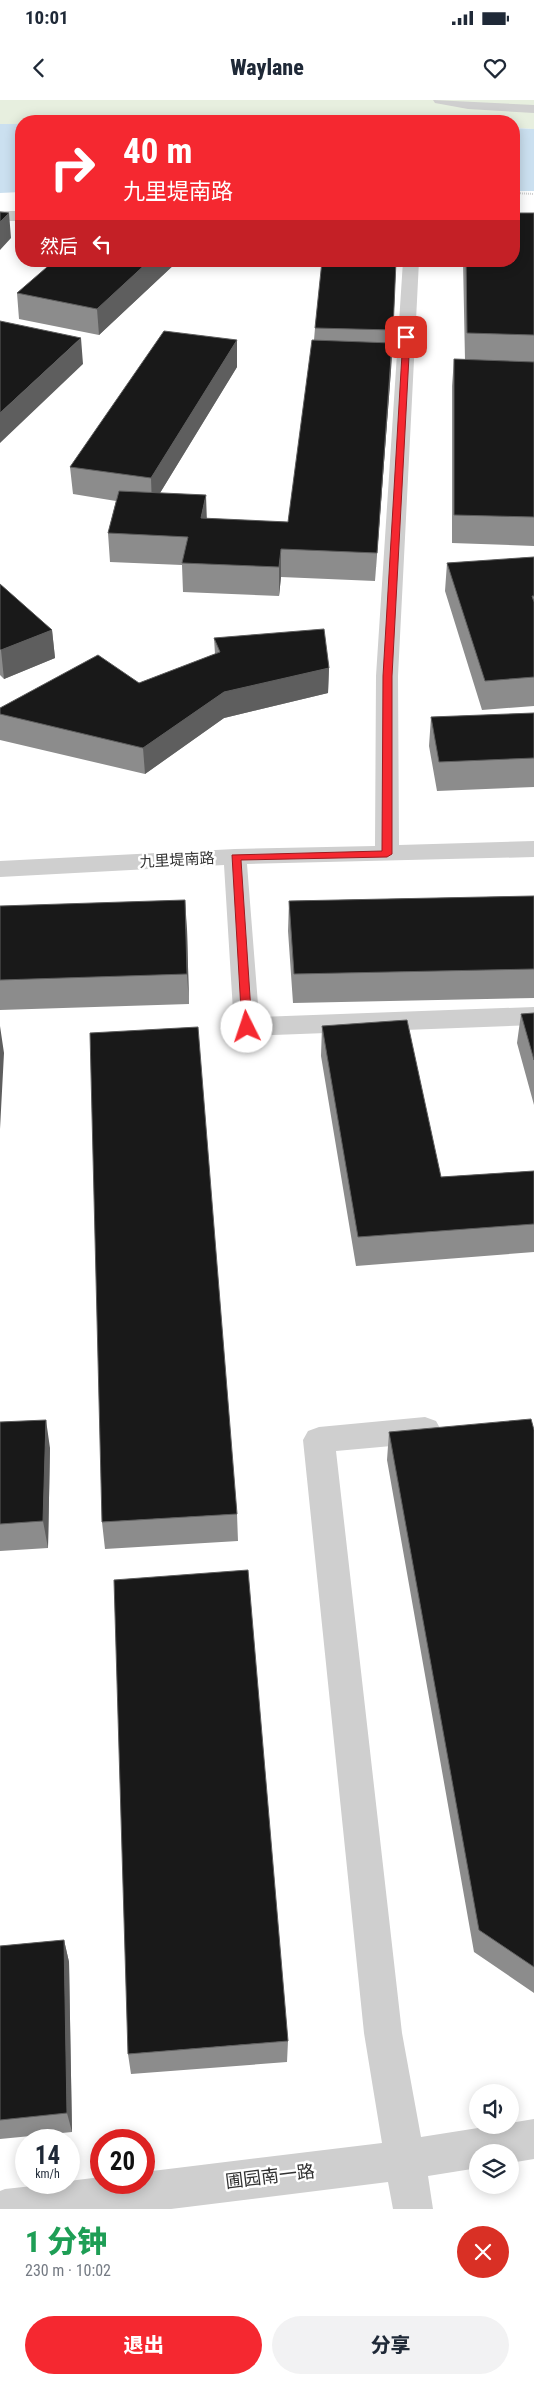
<!DOCTYPE html>
<html lang="zh">
<head>
<meta charset="utf-8">
<style>
	body { margin:0; font-family:"Roboto Condensed","Noto Sans SC",sans-serif; background:#f2f2f3; color:#1f2937; height:100vh; display:flex; flex-direction:column; font-size:19px; white-space:nowrap }
	* { box-sizing:border-box; margin:0 }
	p { font-size:16px; color:#747a83 }
	.icon { flex:none; width:28px; height:28px; fill:none; stroke:currentColor; stroke-width:2; stroke-linecap:round; stroke-linejoin:round }
	.map { position:relative; height:2109px; overflow:hidden }
	.drawer { display:flex; flex-direction:column; background:#fff; flex:1 }
	.drawer>* { flex:none }
	.guide { position:absolute; left:15px; top:15px; width:505px; height:152px; border-radius:20px; box-shadow:0 2px 12px #0003; background:#f52830; color:#fff; overflow:hidden }
	.tools { position:absolute; left:469px; top:1984px; display:grid; gap:10px }
	.tools a { display:grid; place-items:center; width:50px; height:50px; border-radius:50%; background:#fff; box-shadow:0 2px 12px #0003; font-size:25px }
	.speed { position:absolute; left:15px; top:2029px; display:flex; gap:10px; font-size:25px; font-weight:700; text-align:center }
	.speed>* { display:grid; place-content:center; width:65px; height:65px; border-radius:50%; background:#fff; box-shadow:0 2px 12px #0003; line-height:1 }
	.speed small { font-size:12px; font-weight:400 }
	.speed .limit { border:8px solid #d22; background:#fff; color:#111 }
	.pin { position:absolute; display:grid; place-items:center; width:42px; height:42px; color:#fff; margin:-21px; border-radius:10px; box-shadow:0 2px 8px #0006 }
	.me { position:absolute; width:55px; margin:-28px; rotate:356deg; stroke-linejoin:round; filter:drop-shadow(0 0 4px #0008) }
	.turn { display:flex; align-items:center; gap:18px; height:105px; padding:0 25px; font-size:22px }
	.turn .icon { width:65px; height:65px; stroke-width:2.5 }
	.turn b { display:block; font-size:35px; line-height:42px }
	.then { display:flex; align-items:center; height:48px; padding:0 25px; background:#0003; gap:10px; font-size:19px }
	.round { display:grid; place-items:center; flex:none; width:52px; height:52px; border-radius:26px; background:#f2f2f3 }
	.headline { display:flex; align-items:center; justify-content:space-between; height:85px; padding:0 25px }
	h1 { font-size:30px; font-weight:800; line-height:38px; color:#1e9e55 }
	.button { display:flex; gap:10px; margin-top:auto; padding:10px 25px }
	.button a { flex:1; height:58px; border-radius:30px; background:#f52830; color:#fff; font-size:20px; font-weight:800; line-height:58px; text-align:center }
	.button a+a { background:#f2f2f3; color:#1f2937 }
	.status { display:flex; justify-content:space-between; align-items:center; height:35px; padding:0 25px; background:#fff; direction:ltr }
	.status svg { height:14px; fill:currentColor }
	header { display:flex; justify-content:space-between; align-items:center; height:65px; padding:0 25px; background:#fff; font-size:22px; font-weight:800 }
	.map>svg:first-child { display:block }
</style>
</head>
<body>
<div class="status"><b>10:01</b><svg viewBox="0 0 49 12"><path d="M0 12V9h3v3zM5 12V6h3v6zM10 12V3h3v9zM15 12V0h3v12zM26 1h20v11H26zM47 4h2v5h-2z"/></svg></div>
<header><svg class="icon" aria-label="back" viewBox="0 0 24 24"><path d="M15 5l-7 7 7 7"/></svg>Waylane<svg class="icon" aria-label="heart" viewBox="0 0 24 24"><path d="M12 20l-8-8c-3-5 5-10 8-4 3-6 11-1 8 4z"/></svg></header>
<div class="map">
<svg width="534" height="2109" viewBox="0 0 534 2109">
	<rect width="100%" height="100%" fill="#fff"/>
	<path fill="#e7efdf" d="M0,0H534V29L514,28V21H21V24H0Z"/>
	<path fill="#cbe0f0" d="M0,24H21V92L0,93Z
		M514,28L534,29V91H514Z"/>
	<g fill="none" stroke-linecap="round" stroke-linejoin="round">
		<path stroke="#cfcfcf" stroke-width="2" stroke-dasharray="1 1" stroke-linecap="butt" d="M514,93L534,94"/>
		<path fill="#cfcfcf" fill-rule="evenodd" d="M433,0L534,5V13L468,9L435,3Z
			M0,111H21V121H0Z
			M403,161H419L398,576L399,745L534,741V757L247,764L259,917L534,907V925L247,936L238,933L234,927L224,765L0,777V761L235,749L375,746L376,576Z
			M425,1317L436,1321L441,1330L436,1339L425,1343L336,1351L402,1933L421,2037L497,2025H510V2023L534,2019V2059L510,2063V2052H478V2068L428,2076L433,2109H393L388,2082L171,2109H0V2091L5,2089L69,2082V2081L101,2077V2082H144V2072L382,2043L364,1933L303,1340L308,1331L319,1327Z"/>
	</g>
	<path fill="#8c8c8c" d="M534,113V262L465,260L463,161H514Z
		M178,161L99,235L19,219L17,193Z
		M396,161L392,257L375,481L281,477L279,496L183,492L182,465L110,462L108,433L116,401L73,394L70,367L237,240V267L160,393L207,419L288,422L314,240L315,228Z
		M454,259L534,262V446L452,443V286Z
		M534,457V606L482,610L445,491L447,463Z
		M0,484L52,530L55,558L4,579L0,575Z
		M214,538L329,568L328,593L224,618L145,674L0,640V608L139,583L215,554Z
		M534,613V687L437,691L429,646L431,617Z
		M534,796V898L293,903L288,831L289,801Z
		M0,806L187,829L189,904L0,910Z
		M534,913V1005L517,943L521,914Z
		M322,926L441,1077L534,1071V1152L356,1166L321,956Z
		M0,1322L50,1348L48,1448L0,1451Z
		M534,1330V1893L474,1852L387,1360L389,1332Z
		M237,1414L238,1441L105,1449L102,1422Z
		M64,1840L69,1862L72,2032L0,2039V1846Z
		M288,1941L287,1962L131,1974L128,1954Z"/>
	<path fill="#5e5e5e" d="M9,113L11,138L0,150V122Z
		M149,161H178L99,235L97,209Z
		M81,238L83,264L0,343V313Z
		M237,240V267L152,406L151,378Z
		M392,243L391,270L375,481Z
		M206,395L207,423L201,418Z
		M281,449V477L279,496V467Z
		M52,530L55,558L4,579L1,550Z
		M329,568L328,593L224,618L145,674L143,648L224,592Z
		M185,800L187,829L189,904L187,874Z
		M0,926L4,953L0,1029Z
		M46,1320L50,1348L48,1448L43,1421Z
		M64,1840L69,1862L72,2032L67,2013Z"/>
	<path fill="#191919" stroke="#5e5e5e" d="M0,112L9,113L0,122Z
		M514,113H534V235L467,233L466,161H514Z
		M54,161H149L97,209L17,193Z
		M322,161H396L393,230L315,228Z
		M0,221L81,238L0,313Z
		M164,231L237,240L151,378L70,367Z
		M312,240L392,243L377,453L281,449L279,467L182,463L188,437L108,433L119,391L206,395L201,418L288,422Z
		M454,259L534,262V417L454,415Z
		M534,457V496H532L534,502V577L485,581L447,463Z
		M0,484L52,530L1,550L0,549Z
		M324,529L329,568L224,592L143,648L0,614V608L98,555L139,583L220,552L214,538Z
		M534,613V658L439,662L431,617Z
		M534,796V869L294,874L289,801Z
		M185,800L187,874L0,880V806Z
		M534,913V960L521,914Z
		M407,920L441,1077L534,1071V1124L358,1137L322,926Z
		M198,927L237,1414L102,1422L90,933Z
		M531,1319L534,1330V1867L479,1830L389,1332Z
		M46,1320L43,1421L0,1424V1322Z
		M248,1470L288,1941L128,1954L114,1480Z
		M64,1840L67,2013L0,2020V1846Z"/>
	<path fill="#f52830" stroke="#9f1a1f" d="M406,235L410,237L392,576V754L387,757L241,760L252,927L247,931L242,927L232,755L382,751L383,576L403,237Z"/>
	<g text-anchor="middle" dominant-baseline="central" stroke-width="5" stroke-linejoin="round" paint-order="stroke">
		<g font-size="15" fill="#323232" stroke="#fff">
			<text transform="translate(177 760) rotate(-3)">九里堤南路</text>
		</g>
		<g font-size="18" fill="#323232" stroke="#fff">
			<text transform="translate(270 2076) rotate(-7)">圃园南一路</text>
		</g>
	</g>
</svg>
<div class="tools">
<a><svg class="icon" aria-label="sound" viewBox="0 0 24 24"><path d="M4 9h4l5-4v14l-5-4H4zM17 9q2 3 0 6"/></svg></a>
<a><svg class="icon" aria-label="layers" viewBox="0 0 24 24"><path d="M12 4l9 5-9 5-9-5zM3 14l9 5 9-5"/></svg></a>
</div>
<div class="speed"><div>14<small>km/h</small></div><div class="limit">20</div></div>
<div class="pin" style="left:406px;top:237px;background:#d93025"><svg class="icon" aria-label="arrive" viewBox="0 0 24 24"><path d="M6 21V4h12l-3 4 3 4H6"/></svg></div>
<svg class="me" style="left:247px;top:927px" viewBox="-20 -20 40 40"><circle r="19" fill="#fff"/><path d="M0-13L10 11 0 6-10 11z" fill="#f52830"/></svg>
<div class="guide">
<div class="turn"><svg class="icon" aria-label="right" viewBox="0 0 24 24"><path d="M7 20v-9h11M14 6l5 5-5 5"/></svg><div><b>40 m</b>九里堤南路</div></div>
<div class="then">然后<svg class="icon" aria-label="left" viewBox="0 0 24 24"><path d="M17 20v-9H6M10 6l-5 5 5 5"/></svg></div>
</div>
</div>
<section class="drawer">
<div class="headline"><div><h1>1 分钟</h1><p>230 m · 10:02</p></div><a class="round" style="background:#d93025;color:#fff"><svg class="icon" aria-label="close" viewBox="0 0 24 24"><path d="M6 6l12 12M18 6L6 18"/></svg></a></div>
<div class="button"><a>退出</a><a>分享</a></div>
</section>
</body>
</html>
